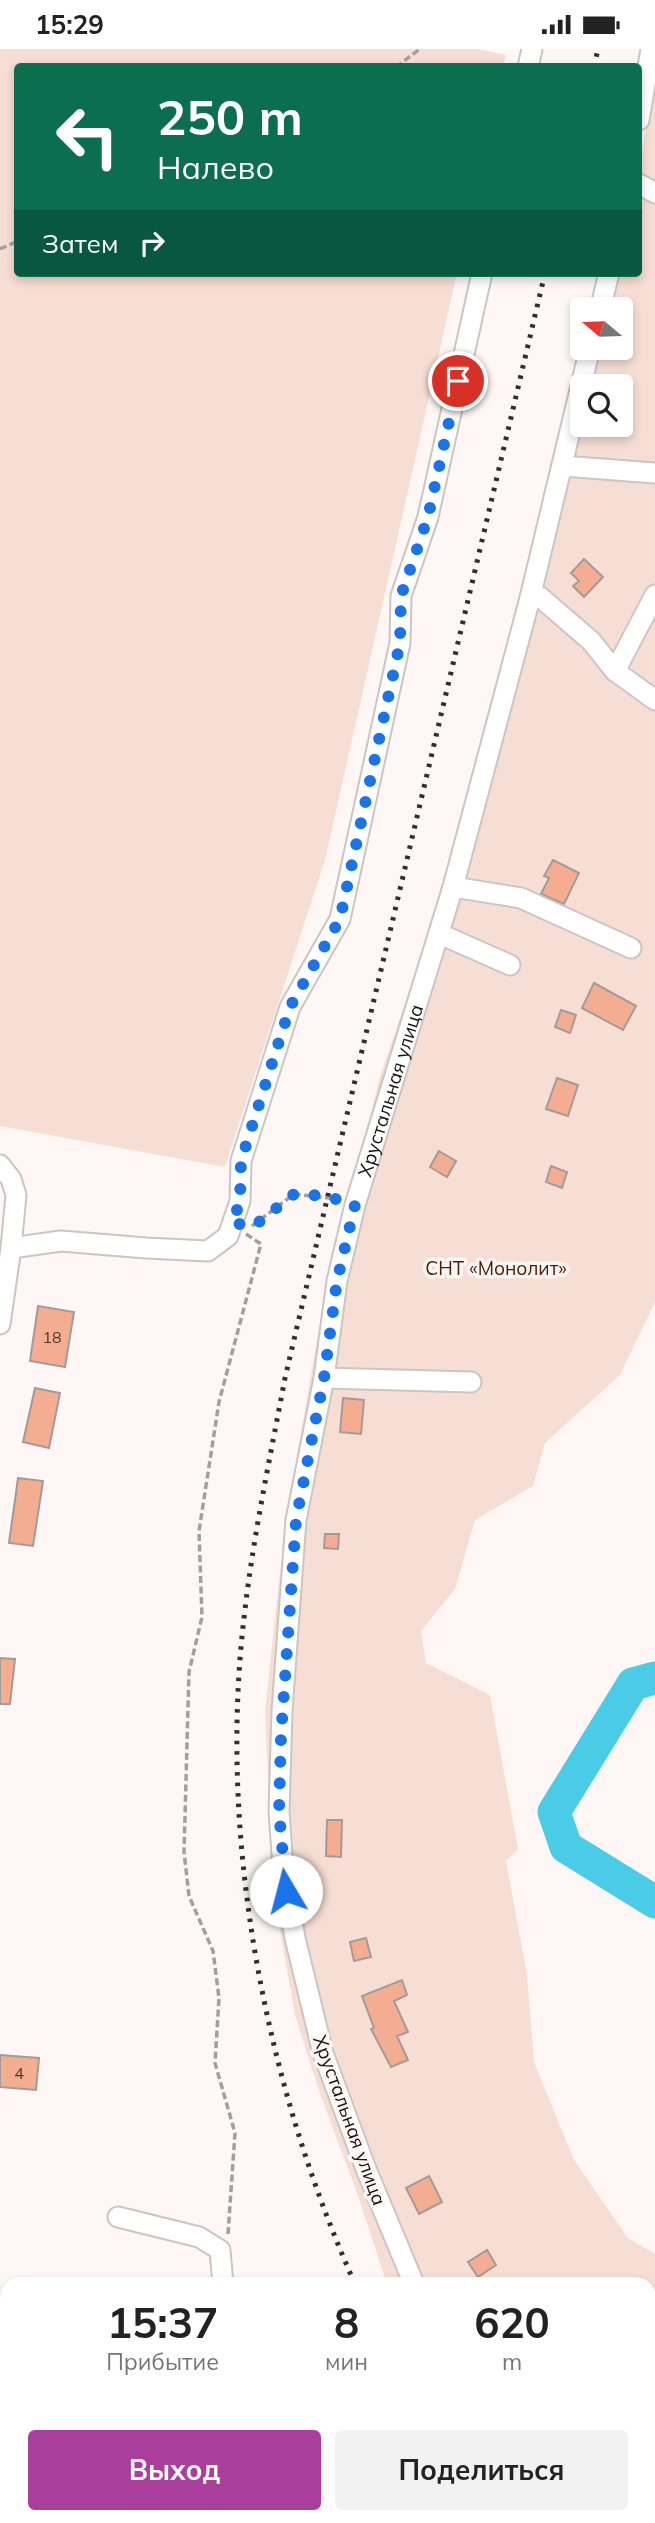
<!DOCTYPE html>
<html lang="ru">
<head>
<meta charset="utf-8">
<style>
	body { margin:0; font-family:Mulish,sans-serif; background:#f2f2f2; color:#222; height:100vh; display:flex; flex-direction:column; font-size:26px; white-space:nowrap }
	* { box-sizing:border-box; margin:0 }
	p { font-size:23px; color:#767676 }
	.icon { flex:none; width:38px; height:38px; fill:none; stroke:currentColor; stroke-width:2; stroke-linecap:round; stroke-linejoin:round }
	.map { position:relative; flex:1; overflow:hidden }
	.details { position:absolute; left:0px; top:2228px; width:656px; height:247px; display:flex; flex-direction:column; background:#fff; border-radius:21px 21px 0 0; box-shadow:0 4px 10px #0003 }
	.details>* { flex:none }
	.top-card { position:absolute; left:14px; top:14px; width:628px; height:214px; border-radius:7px; box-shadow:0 4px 10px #0003; background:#0b6e4f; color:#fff; overflow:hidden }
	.needle { width:46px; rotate:289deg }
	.fabs { position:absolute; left:570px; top:248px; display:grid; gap:14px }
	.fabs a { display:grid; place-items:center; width:63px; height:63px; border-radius:7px; background:#fff; box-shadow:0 4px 10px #0003; font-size:35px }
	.pin { position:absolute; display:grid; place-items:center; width:60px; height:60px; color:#fff; margin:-30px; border:4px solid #fff; border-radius:50%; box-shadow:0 2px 7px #0007 }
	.me { position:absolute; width:77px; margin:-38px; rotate:352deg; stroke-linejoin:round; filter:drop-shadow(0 0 5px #0008) }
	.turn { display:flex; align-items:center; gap:24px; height:147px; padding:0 28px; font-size:32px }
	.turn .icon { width:91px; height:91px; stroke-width:2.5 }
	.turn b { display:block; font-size:49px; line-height:60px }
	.then { display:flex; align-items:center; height:66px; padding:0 28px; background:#0003; gap:14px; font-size:26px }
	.eta { display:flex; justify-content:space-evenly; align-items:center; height:119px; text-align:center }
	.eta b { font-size:42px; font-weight:700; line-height:49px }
	.button { display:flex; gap:14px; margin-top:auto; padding:14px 28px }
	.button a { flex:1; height:80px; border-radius:7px; background:#aa3e9d; color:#fff; font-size:28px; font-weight:700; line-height:80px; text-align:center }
	.button a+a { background:#f2f2f2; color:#222 }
	.status { display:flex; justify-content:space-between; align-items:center; height:49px; padding:0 35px; background:#fff; direction:ltr }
	.status svg { height:19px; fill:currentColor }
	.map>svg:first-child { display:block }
</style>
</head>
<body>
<div class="status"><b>15:29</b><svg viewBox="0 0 49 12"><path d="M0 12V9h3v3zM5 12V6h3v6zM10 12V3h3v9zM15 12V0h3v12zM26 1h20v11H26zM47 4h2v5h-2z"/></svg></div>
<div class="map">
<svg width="655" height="2474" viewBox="0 0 655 2474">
	<rect width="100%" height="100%" fill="#fef7f5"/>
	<path fill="#f7ded5" d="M0,0H478L506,6L503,18H18V224H457L325,811L225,1118L0,1077Z
		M655,21V640L540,536L583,363V376H621V338H589L598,299H621V261H608L617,224H639V123Z
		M542,554L655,655V1253L620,1326L545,1394L533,1437L475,1471L455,1540L421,1582L426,1614L490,1646L518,1800L506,1812L527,1926L534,2013L574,2111L628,2189L655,2205V2474H604L598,2468H649V2235H387L356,2141L320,2045L295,1966L273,1842L265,1662L285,1477L320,1274L379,1031L442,845L523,561Z"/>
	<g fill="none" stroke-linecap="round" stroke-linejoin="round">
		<path stroke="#4acbe6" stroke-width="5" d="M236,2474L238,2468"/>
		<path stroke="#4acbe6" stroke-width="33" d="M655,1629L633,1635L554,1763L566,1798L655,1853"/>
	</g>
	<path fill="#f5ad91" stroke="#a29b98" stroke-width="2" d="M584,510L603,528L584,548L573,537L579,532L571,524Z
		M553,811L579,824L564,855L541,845L549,829L544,827Z
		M594,934L636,957L623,981L582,959Z
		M561,961L576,966L570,984L555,978Z
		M557,1029L578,1036L568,1067L546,1060Z
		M439,1102L456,1112L447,1128L430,1118Z
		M551,1117L567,1123L562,1139L546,1133Z
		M38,1257L74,1263L65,1318L30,1312Z
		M35,1339L60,1344L49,1399L23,1393Z
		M343,1349L364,1351L361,1385L340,1383Z
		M18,1429L43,1432L33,1497L9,1494Z
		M325,1485H339L338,1500L324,1499Z
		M0,1609L15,1610L10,1655H0Z
		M327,1771H342L341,1808L326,1807Z
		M366,1889L371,1908L354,1912L350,1893Z
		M402,1931L407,1946L394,1952L408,1983L397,1987L408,2011L391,2018L371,1980L374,1979L362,1947Z
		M0,2006L39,2009L36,2041L0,2038Z
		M429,2127L442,2153L419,2165L406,2139Z
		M487,2201L496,2216L478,2228L468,2213Z"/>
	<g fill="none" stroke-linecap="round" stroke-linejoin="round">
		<defs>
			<g id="minor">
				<path d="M528,18L532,0"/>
				<path d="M639,71L651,0"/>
				<path d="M639,135L655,144"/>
				<path d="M600,261L609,224"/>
				<path d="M563,417L655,424"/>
				<path d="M530,549L540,548L591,592L615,622L655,651"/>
				<path d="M615,622L655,546"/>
				<path d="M453,838L521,849L631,899"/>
				<path d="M440,885L510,916"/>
				<path d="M0,1116L11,1130L16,1146L11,1199L0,1275"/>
				<path d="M11,1199L61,1192L146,1199L208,1202L228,1187L240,1152L241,1112L290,958L340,870L400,594L401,547L428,468L482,224"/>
				<path d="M324,1329L471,1333"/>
				<path d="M118,2168L199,2188L220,2201L223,2235"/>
				<path id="s1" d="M414,2235L366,2120L323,2004L295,1889L283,1819L279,1762L282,1662L296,1471L324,1329L337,1232L355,1156L453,838L530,549L590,299"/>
				<path d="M0,2308L7,2307"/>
				<path d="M647,2468L651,2474"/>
			</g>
		</defs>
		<use href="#minor" stroke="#ccc5c2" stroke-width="23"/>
		<path stroke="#a49e9d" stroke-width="3.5" stroke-dasharray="7 3.5" stroke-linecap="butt" d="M396,18L420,0
			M0,200L18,192
			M252,1177L294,1145L337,1150
			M228,2185L235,2084L215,2014L219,1949L213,1902L189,1847L184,1803L189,1623L202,1568L199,1482L219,1353L261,1195L246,1185
			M402,2468L407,2474
			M496,2468L500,2474"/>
		<use href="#minor" stroke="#fff" stroke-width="19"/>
		<path stroke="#322e2d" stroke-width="5" stroke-dasharray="3.5 7" stroke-linecap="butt" d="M594,18L598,0
			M355,2235C265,2034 218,1789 244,1569C253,1488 270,1409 285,1329L545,224
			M486,2468L490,2474"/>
	</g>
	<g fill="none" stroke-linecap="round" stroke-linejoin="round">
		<path stroke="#1a73e8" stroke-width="12" stroke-dasharray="0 21.6" d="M286,1842L279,1762L281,1687L296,1471L324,1329L337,1232L355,1156L326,1147L294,1145L254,1177L232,1174L240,1153L241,1112L290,958L340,870L400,594L401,547L428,468L458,332"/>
	</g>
	<g text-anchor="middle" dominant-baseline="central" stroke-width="7" stroke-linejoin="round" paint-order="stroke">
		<g font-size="16" fill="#4c3830">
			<text x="52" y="1288">18</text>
			<text x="19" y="2024">4</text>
		</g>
		<g font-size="19" fill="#141110" stroke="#fef7f5">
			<text stroke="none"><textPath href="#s1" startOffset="1227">Хрустальная улица</textPath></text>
			<text transform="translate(350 2071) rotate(70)">Хрустальная улица</text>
		</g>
		<g font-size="19" fill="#511b02" stroke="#fef7f5">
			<text x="496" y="1219">СНТ «Монолит»</text>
		</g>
	</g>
</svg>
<div class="fabs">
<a><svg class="needle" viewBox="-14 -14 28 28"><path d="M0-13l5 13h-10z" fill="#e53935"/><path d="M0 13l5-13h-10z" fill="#767676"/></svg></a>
<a><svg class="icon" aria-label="search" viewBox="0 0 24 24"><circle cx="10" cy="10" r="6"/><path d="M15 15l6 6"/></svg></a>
</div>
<div class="pin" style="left:458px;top:332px;background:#d93025"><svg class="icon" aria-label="arrive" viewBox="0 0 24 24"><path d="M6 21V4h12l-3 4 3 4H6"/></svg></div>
<svg class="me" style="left:286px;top:1842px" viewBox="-20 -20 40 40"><circle r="19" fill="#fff"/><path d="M0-13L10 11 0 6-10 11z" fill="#1a73e8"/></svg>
<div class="top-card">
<div class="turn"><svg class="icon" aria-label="left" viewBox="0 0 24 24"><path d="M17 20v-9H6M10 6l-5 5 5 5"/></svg><div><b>250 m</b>Налево</div></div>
<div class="then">Затем<svg class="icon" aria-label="right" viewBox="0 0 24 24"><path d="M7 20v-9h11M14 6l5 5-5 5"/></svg></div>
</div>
<section class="details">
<div class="eta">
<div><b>15:37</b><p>Прибытие</p></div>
<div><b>8</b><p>мин</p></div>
<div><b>620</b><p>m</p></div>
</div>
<div class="button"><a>Выход</a><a>Поделиться</a></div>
</section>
</div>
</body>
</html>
